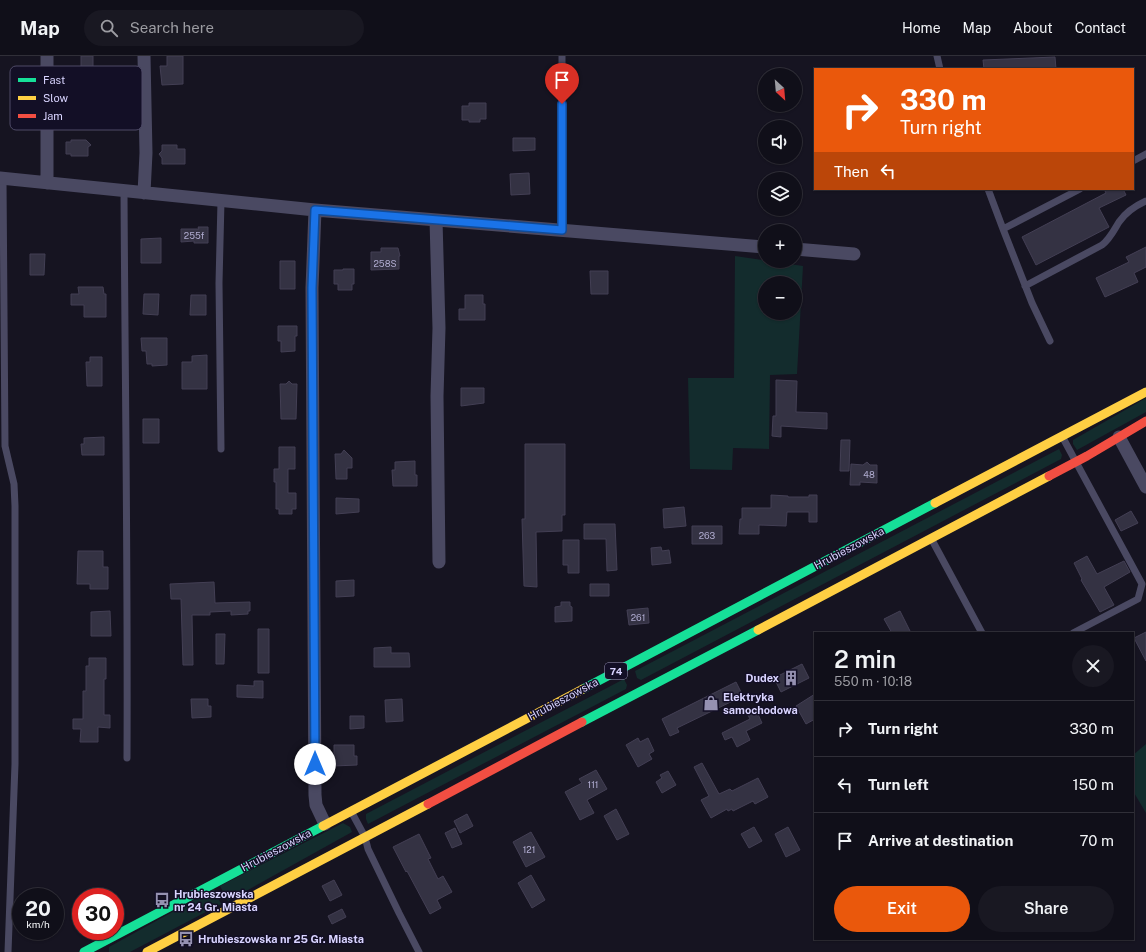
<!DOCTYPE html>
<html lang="en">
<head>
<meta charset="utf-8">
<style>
	body { margin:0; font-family:"Public Sans",sans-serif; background:#191822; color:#f1f3f6; height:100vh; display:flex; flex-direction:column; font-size:15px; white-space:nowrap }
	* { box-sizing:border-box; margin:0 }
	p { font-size:13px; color:#9c9ca2 }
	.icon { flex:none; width:22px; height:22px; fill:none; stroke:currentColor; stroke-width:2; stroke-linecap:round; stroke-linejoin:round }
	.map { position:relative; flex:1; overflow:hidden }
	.sheet { position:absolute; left:814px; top:576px; width:320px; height:308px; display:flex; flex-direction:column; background:#100f19; border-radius:0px; box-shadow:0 1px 3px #0004,0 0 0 1px #302f38 }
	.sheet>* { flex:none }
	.top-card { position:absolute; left:814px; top:12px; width:320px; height:122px; border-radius:0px; box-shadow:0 1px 3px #0004,0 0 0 1px #302f38; background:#ea580c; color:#fff; overflow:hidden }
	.needle { width:26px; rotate:154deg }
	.buttons { position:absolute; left:758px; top:12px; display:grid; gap:8px }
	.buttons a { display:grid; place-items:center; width:44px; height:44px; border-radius:50%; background:#100f19; box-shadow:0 1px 3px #0004,0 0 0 1px #302f38; font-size:20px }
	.speed { position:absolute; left:12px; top:832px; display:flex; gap:8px; font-size:20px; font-weight:700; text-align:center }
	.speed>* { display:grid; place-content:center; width:52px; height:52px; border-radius:50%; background:#100f19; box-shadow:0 1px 3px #0004,0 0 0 1px #302f38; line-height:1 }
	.speed small { font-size:10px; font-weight:400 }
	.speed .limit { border:6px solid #d22; background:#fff; color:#111 }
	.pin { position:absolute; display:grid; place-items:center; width:34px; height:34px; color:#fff; margin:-41px -17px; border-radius:50% 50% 50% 0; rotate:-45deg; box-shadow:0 0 4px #0007 }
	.pin .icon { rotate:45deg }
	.me { position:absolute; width:44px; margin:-22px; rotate:0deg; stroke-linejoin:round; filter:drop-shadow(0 0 3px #0008) }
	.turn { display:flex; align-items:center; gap:14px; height:84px; padding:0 20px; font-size:18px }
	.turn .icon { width:52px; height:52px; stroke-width:2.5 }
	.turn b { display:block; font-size:28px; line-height:34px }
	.then { display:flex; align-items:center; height:38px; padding:0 20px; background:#0003; gap:8px; font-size:15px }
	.round { display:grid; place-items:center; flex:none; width:42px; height:42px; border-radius:21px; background:#191822 }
	.overview { display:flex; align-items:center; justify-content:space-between; height:68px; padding:0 20px }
	h1 { font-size:24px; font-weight:600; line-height:30px }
	.button { display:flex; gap:8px; margin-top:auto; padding:8px 20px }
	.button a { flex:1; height:46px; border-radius:24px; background:#ea580c; color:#fff; font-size:16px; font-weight:600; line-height:46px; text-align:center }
	.button a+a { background:#191822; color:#f1f3f6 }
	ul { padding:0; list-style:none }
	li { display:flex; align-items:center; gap:12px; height:56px; padding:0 20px; border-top:1px solid #302f38 }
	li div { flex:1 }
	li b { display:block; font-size:15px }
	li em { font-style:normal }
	header { display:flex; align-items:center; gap:24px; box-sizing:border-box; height:56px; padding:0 20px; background:#100f19; border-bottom:1px solid #302f38 }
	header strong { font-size:19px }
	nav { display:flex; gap:22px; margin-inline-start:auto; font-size:14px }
	.search { width:280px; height:36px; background:#191822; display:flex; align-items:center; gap:10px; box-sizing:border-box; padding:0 14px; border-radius:22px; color:#9c9ca2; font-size:15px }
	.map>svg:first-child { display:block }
</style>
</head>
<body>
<header>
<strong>Map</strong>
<div class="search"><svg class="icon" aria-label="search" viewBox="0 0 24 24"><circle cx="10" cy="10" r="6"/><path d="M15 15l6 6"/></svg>Search here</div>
<nav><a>Home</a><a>Map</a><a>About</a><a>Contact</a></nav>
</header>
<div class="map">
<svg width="1146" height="896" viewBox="0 0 1146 896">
	<rect width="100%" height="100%" fill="#161421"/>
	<path fill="#132c2d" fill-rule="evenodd" d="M735,200L803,210L797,318L770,319L769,393L733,392L732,414L690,413L688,322H734ZM765,227H795V257H765Z
		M1146,342V356L1077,394L1073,388V384Z
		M1059,393L1062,399L1061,403L641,624L637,622L635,615Z
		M624,623L627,629L626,633L368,768L366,763V758Z
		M1146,688V757L1133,735V699Z
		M343,767L350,771L352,776L228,845L220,830Z
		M214,833L221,848L130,896H109V891Z"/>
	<path fill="#343243" stroke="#433f54" d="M81,0H93V14H81Z
		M167,0H183V28L162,29L160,10H167Z
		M1055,1L1056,13H984L983,4Z
		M469,47H486V63H480V66H469V64H462V50H469Z
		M513,82H535V94L513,95Z
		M71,84H86L91,89L88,91V100H71V98H66V86H71Z
		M162,89H177V93H185V108H162V102L159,98L162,95Z
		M529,117L530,138L511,139L510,118Z
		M1111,133H1123L1126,139L1099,152L1109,171L1036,209L1022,181L1106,137L1105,135Z
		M198,171H208V187H194V185L181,186V173H199Z
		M161,182V207H141V183Z
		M1146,191V211L1134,217L1138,226L1105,241L1096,222L1129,206L1126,201Z
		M381,192H398L400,200H399V213L371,214V196H381Z
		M30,198H45L44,219H30Z
		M280,205H295V233H280Z
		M343,213H354V228H352V234H338V228H334V214H343Z
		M590,215H608V238H591Z
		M78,231H103L104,238H106V261H84V249H71V238H79Z
		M144,238H159L158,259L143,258Z
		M191,239H206V259H190Z
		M465,239H483V248H485V264H459V253H465Z
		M278,270H297V280H295V295L281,296V285H278Z
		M141,282H167V309L152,310V308H147L146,295H142Z
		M207,299V333H182V306H192V300Z
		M90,301H102V330H87L86,306H90Z
		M776,324L797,325L796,356L827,357V373L781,370V381L772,380L773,360H776Z
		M289,325L292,328H297L296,363H281L280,328H286Z
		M461,332H484V347L461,350Z
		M143,363H159V387H143Z
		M104,381V399H82L81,388H84V382Z
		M841,384H850L849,415H840Z
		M525,388H565V459H562V475L536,476L537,531L524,530L522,463H525Z
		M279,391H295V413H288V437H296V453H292V458H279V453H276V426H274V413H279Z
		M344,394L352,402V412H347V423H336L335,398H341Z
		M415,405V419H417V430H393L392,414H395V406Z
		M867,406L870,409H877V427L860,426V429H850L851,408L863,409Z
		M771,439L788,440V441H809V439H817V466H809V456H787L786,470L759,469V478H739L740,463H742V452H771Z
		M336,442L359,443V456L336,458Z
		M684,451L686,470L664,472L663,453Z
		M1131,455L1138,467L1121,475L1115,464Z
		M584,468H615L617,514L607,515L606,483H584Z
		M692,470H722V488H692Z
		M563,484H579V517H568V509H563Z
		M661,491L662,495L669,494L671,507L652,509L651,492Z
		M78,495H103V511H108V533H90V528H77Z
		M1087,500L1097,518L1124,505L1130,516L1104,531L1114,549L1100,556L1081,524L1082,523L1074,507Z
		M354,524V540L336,541V525Z
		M214,526L215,547L250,546V555H248V558L231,559V555L210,556V559H192L193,609H183L181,543H171L170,528Z
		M590,528H609V540H590Z
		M561,546H570V550L572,551V565L555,566V551L561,550Z
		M648,552L649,567L629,569L627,554Z
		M110,555L111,580H91V556Z
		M900,555L911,577H892L884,563Z
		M258,573H269V617H258Z
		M1146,576V605L1134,582Z
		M216,578H225L224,608H216Z
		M391,591V597H409L410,611H374V592Z
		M89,602H106V623H104V659H110V672L98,671V686H80L81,673H73V663H83V635H86V610H89Z
		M802,608L809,622L781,636L774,622Z
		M254,625H263V642L237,641V629L254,630Z
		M736,626L743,640L677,672L679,676L670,680L662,663Z
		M815,638V663L806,668L796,650Z
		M191,643H208V650H211V661L192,662Z
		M402,643L403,665L386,666L385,644Z
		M755,652L762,667L746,675L750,684L737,691L732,681L725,684L722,677L750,663L746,655Z
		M350,660H364V672L350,673Z
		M638,682L640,686L648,682L654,695L649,698L652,703L638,711L626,689Z
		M334,689H354V700H357V709L334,710Z
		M702,707L719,738L730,733L732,735L758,722L768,741L755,748L753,745L733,755L732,753L728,755L727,753L711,762L701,744L709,740L694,711Z
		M596,714L607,733L587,744L594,757L580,764L565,736L582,727L579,723Z
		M668,715L676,729L662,737L656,726L662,722L660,719Z
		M616,753L629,778L617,784L604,760Z
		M467,758L473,770L460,777L454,765Z
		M754,771L762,785L749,792L741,778Z
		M788,771L800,794L786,801L775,778Z
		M455,772L462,788L452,792L445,777Z
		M531,776L545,801L526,811L513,786Z
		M419,778L431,802L428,803L438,823L443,820L452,836L437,844L441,852L430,858L407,815L406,816L393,791Z
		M531,819L545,844L532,852L518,827Z
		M334,824L342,839L330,845L322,830Z
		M342,853L346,861L332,868L328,860Z"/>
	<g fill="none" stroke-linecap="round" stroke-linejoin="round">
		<path stroke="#4a4962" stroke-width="7" d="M562,0V174
			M937,0L940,13
			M1133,105L1146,98
			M3,123L5,390L14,428L15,450V708L8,896
			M988,133L1003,173L1080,133
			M124,135C125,324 128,513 127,702
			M1003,173L1032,247L1050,285
			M1025,230L1102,189C1110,183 1114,174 1119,166C1126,156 1135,150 1146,145
			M1063,382L1142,528L1138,543L1073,577
			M221,393L219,227L221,145
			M932,484L982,577
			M352,757L365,781L368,793L399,857L419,896"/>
		<path stroke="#4a4962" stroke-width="13" d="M47,0V127
			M0,122L315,154L765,191
			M144,137L146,97L144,0
			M315,154L312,232L315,739L316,749L325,768
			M436,164L439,272L437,340L439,506
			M795,193L854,198
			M1119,381L1146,431"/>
		<path stroke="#16e098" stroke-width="9" d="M583,633L935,447
			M582,666L758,574
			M84,896L323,770"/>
		<path stroke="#ffcf43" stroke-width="9" d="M935,447L1146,336
			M758,574L1049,420
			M323,770L583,633
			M147,896L428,748"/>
		<path stroke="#f24e42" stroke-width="9" d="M1049,420L1087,400L1146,365
			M428,748L582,666"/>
	</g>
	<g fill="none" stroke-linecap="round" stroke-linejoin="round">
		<defs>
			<path id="route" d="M315,708L312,232L315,154L562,174V48"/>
		</defs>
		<use href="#route" stroke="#114b97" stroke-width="10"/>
		<use href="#route" stroke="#1a73e8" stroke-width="7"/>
	</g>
	<defs>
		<symbol id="building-bare" viewBox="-9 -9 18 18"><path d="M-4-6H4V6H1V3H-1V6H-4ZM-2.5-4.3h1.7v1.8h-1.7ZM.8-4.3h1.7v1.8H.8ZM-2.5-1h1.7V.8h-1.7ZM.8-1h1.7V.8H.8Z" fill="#9591b1" stroke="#130f26" stroke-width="2.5" paint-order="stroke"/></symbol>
		<symbol id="shop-bare" viewBox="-9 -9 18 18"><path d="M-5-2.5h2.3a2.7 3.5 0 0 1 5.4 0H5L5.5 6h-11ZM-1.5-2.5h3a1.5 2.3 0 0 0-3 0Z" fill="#9591b1" stroke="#130f26" stroke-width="2.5" paint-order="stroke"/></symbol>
		<symbol id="bus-bare" viewBox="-9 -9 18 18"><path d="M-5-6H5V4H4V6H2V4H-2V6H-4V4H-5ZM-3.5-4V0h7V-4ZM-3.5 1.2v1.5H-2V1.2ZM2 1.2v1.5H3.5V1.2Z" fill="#9591b1" stroke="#130f26" stroke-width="2.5" paint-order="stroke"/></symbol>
	</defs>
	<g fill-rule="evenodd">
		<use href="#building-bare" x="780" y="611" width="22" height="22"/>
		<use href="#shop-bare" x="700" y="636" width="22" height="22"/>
		<use href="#bus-bare" x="151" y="833" width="22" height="22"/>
		<use href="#bus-bare" x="175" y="872" width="22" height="22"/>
	</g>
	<g text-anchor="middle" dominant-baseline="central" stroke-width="3" stroke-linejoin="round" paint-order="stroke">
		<g font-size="9" fill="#b0acd0">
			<text x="194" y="179">255f</text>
			<text x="385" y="207">258S</text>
			<text x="869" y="418">48</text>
			<text x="707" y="479">263</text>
			<text x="638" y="561">261</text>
			<text x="593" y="728">111</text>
			<text x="529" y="793">121</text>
		</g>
		<rect fill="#130f26" stroke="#9e99be" stroke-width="1" x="605" y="607" width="22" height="16" rx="3"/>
		<g font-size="10" font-weight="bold" fill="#d9d4ff">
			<text x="616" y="615">74</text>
		</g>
		<g font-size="11" fill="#d9d4ff" stroke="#130f26">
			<text transform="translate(849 492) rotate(-28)">Hrubieszowska</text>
			<text transform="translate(563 643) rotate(-28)">Hrubieszowska</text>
			<text transform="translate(276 794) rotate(-28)">Hrubieszowska</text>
		</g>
		<g font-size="11" font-weight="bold" fill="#d9d4ff" stroke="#130f26" text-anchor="start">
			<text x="779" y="622" text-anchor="end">Dudex</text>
			<text x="723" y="641">Elektryka<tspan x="723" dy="13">samochodowa</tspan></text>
			<text x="174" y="838">Hrubieszowska<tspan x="174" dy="13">nr 24 Gr. Miasta</tspan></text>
			<text x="198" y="883">Hrubieszowska nr 25 Gr. Miasta</text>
		</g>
	</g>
	<rect x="10" y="10" width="132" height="64" rx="6" fill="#130f26" stroke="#4e4a67" stroke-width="1"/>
	<rect x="18" y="22" width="18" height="4" fill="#16e098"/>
	<rect x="18" y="40" width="18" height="4" fill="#ffcf43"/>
	<rect x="18" y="58" width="18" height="4" fill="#f24e42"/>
	<g font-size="11" fill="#d9d4ff">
		<text x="43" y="28">Fast</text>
		<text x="43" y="46">Slow</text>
		<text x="43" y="64">Jam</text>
	</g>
</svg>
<div class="buttons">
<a><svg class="needle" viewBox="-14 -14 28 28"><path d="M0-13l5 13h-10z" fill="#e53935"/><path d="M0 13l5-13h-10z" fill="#9c9ca2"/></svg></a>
<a><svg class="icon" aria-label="sound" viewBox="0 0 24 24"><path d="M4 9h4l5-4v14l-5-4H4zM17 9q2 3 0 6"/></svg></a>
<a><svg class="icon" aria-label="layers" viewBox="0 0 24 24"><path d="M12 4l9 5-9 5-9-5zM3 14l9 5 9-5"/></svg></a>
<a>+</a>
<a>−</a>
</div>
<div class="speed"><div>20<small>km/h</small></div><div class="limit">30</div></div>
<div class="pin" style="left:562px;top:48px;background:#d93025"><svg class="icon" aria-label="arrive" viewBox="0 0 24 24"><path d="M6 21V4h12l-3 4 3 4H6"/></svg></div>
<svg class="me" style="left:315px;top:708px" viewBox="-20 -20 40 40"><circle r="19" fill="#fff"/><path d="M0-13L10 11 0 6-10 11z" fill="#1a73e8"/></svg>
<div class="top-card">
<div class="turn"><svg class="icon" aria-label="right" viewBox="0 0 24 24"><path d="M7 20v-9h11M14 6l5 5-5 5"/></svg><div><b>330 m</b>Turn right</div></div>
<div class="then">Then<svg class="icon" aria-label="left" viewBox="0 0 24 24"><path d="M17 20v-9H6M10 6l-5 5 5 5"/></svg></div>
</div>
<section class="sheet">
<div class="overview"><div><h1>2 min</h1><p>550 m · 10:18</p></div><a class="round"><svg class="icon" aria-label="close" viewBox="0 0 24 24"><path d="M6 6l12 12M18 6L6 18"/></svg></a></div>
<ul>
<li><svg class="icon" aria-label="right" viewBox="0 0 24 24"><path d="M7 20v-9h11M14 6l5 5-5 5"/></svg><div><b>Turn right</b></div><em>330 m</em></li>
<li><svg class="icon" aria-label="left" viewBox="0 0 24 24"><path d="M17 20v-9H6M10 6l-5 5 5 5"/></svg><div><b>Turn left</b></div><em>150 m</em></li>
<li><svg class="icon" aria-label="arrive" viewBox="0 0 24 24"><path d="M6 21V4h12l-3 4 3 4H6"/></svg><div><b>Arrive at destination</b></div><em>70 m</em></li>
</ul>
<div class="button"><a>Exit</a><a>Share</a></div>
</section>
</div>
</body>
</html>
